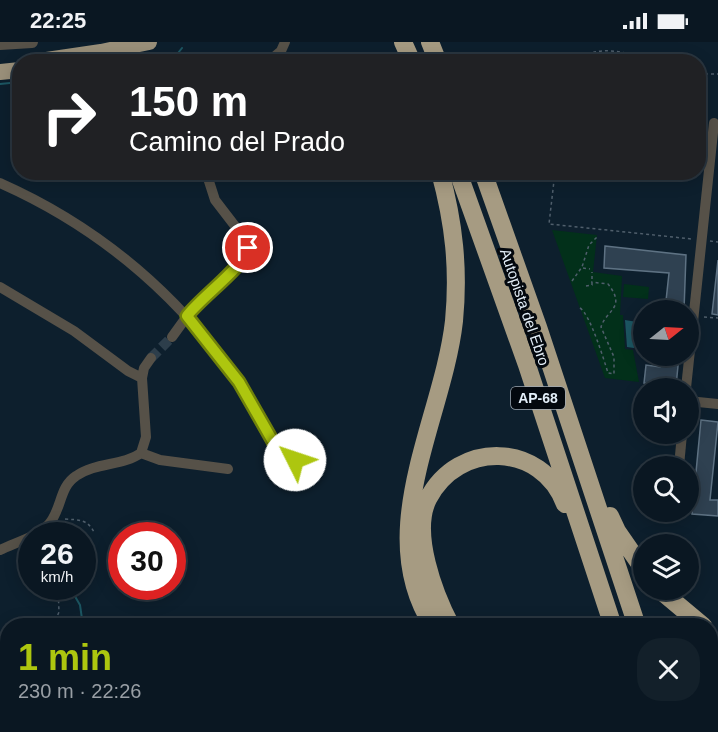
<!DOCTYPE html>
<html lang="es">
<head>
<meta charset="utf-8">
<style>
	body { margin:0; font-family:Helvetica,sans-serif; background:#13202a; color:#f1f3f6; height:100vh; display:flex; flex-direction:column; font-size:22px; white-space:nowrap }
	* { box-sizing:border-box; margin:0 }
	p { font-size:20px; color:#999fa5 }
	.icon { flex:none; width:33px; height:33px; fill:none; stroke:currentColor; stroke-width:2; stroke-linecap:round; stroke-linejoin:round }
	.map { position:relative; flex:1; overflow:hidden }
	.drawer { position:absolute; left:0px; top:576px; width:718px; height:114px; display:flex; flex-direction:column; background:#0a1722; border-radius:24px 24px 0 0; box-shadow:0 3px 15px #0003,0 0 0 2px #2a3640 }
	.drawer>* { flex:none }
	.guide { position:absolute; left:12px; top:12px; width:694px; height:126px; border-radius:24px; box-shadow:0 3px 15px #0003,0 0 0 2px #2a3640; background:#202124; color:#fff; overflow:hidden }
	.needle { width:39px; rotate:72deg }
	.tools { position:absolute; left:633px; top:258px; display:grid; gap:12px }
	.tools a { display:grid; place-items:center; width:66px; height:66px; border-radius:50%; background:#0a1722; box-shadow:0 3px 15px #0003,0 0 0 2px #2a3640; font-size:30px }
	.speed { position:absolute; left:18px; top:480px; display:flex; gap:12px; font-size:30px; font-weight:700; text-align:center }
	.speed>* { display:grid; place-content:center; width:78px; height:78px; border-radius:50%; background:#0a1722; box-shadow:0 3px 15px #0003,0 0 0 2px #2a3640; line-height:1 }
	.speed small { font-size:15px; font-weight:400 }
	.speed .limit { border:9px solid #d22; background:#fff; color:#111 }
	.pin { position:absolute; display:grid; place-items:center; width:51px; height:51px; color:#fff; margin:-26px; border:3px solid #fff; border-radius:50%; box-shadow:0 2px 6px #0007 }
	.me { position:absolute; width:66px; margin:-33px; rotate:311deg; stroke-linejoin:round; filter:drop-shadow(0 0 4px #0008) }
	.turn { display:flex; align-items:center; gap:21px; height:126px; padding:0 18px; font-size:27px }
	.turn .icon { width:78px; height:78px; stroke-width:2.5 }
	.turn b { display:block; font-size:42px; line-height:51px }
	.round { display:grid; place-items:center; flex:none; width:63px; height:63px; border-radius:24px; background:#13202a }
	.headline { display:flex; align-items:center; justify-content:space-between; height:102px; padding:0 18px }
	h1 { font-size:36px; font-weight:700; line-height:45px; color:#adc60f }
	.status { display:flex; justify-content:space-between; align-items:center; height:42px; padding:0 30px; background:#0a1722; direction:ltr }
	.status svg { height:16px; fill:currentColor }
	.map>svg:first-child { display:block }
</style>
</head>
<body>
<div class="status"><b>22:25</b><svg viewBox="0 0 49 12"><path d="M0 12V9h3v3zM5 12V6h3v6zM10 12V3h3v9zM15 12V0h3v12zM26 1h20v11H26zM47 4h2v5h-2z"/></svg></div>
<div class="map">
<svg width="718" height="690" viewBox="0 0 718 690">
	<rect width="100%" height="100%" fill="#0d1f2d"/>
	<path fill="#02301a" d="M552,188L597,193L593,230L622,234L620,273H623L625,307L633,308L639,340L605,336Z
		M624,242L649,245L648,257L623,255Z"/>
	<path fill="#1c5763" d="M625,278L637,280L634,306L627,305Z"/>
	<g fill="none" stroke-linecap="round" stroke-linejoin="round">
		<path stroke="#1c5763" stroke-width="2" d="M171,20L182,6
			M0,42L20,40
			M69,544L80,563L83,584
			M89,682L90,690"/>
	</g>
	<path fill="#2f4151" stroke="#5e7283" stroke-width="1.5" d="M605,204L686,213L684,268H665L669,231L604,226Z
		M718,218V273L712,272Z
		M661,314H679L676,344L644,341L646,323L660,325Z
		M701,378L718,380L710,458H718V474L692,472Z
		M0,666L8,672V682H21L30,690H0Z
		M40,682H67L69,686L65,690H43Z"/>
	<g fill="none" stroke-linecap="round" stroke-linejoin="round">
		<path stroke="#2d3e4b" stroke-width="10" stroke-dasharray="10 5" stroke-linecap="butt" d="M151,316L172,295"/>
		<path stroke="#505f6c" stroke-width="1.5" stroke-dasharray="3 3" stroke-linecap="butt" d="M578,20C596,0 630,11 652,20
			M699,32H718
			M699,80H705
			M555,130L549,182L692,197
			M710,199L718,200
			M583,226L590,227
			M572,239L582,225L589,203L597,195
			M586,244L592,243V230
			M580,266C590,272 604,318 608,331L614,332V315L601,285C606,268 627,266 608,242L591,240
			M704,275L718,276
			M65,477C79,478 87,477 94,490
			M53,584L59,570L58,544"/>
		<path stroke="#565148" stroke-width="10" d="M268,20L281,9L285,0
			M0,141C88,180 160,237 219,313C234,332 248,352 260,373C267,386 272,402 283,412C287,416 291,417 295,418
			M0,245L74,289L128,329L142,336
			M172,295L198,259L238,224L248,211L245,197L215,158L206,130
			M686,346L714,81
			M688,359L718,362
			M141,411L160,418L228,427
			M679,424L682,392
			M0,508C14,501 39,494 49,482C62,467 59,445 76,434C96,420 123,424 141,411L146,395L142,336L144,326L151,316
			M0,661L8,667
			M26,682L34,690"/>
		<path stroke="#565148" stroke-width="12" d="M0,2L32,0"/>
		<path stroke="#9a907a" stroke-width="16" d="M33,20L101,10L149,0
			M0,30L20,28"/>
		<path stroke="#a69b82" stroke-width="18" d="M403,0L412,20
			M430,0L438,20
			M458,130L527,323L613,584
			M483,130L538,285L637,584
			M610,474L617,489L644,528
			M660,548L703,584
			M433,584C372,490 443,377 454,279C459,227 454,181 440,130
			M451,584C434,552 411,491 428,457C458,398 542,400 565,462
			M711,653L718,652
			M711,666L718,665
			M640,682L643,690
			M670,682L672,690"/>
	</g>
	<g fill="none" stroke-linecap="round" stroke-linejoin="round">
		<defs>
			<path id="route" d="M248,206C247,222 199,257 187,274L239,340L275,403L282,412L295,418"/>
		</defs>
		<use href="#route" stroke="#70810a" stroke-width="15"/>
		<use href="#route" stroke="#adc60f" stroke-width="10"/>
	</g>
	<g text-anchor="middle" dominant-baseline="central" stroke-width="6" stroke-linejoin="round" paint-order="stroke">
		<rect fill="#03080e" stroke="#a0a9b2" stroke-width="1.5" x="511" y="345" width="54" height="22" rx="4.5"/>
		<g font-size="14" font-weight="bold" fill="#e3eef8">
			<text x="538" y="356">AP-68</text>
		</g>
		<g font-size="15" fill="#e3eef8" stroke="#03080e">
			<text transform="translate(525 265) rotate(71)">Autopista del Ebro</text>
		</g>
	</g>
</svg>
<div class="tools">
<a><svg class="needle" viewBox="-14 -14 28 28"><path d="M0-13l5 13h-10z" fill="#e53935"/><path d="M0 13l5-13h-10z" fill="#999fa5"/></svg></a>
<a><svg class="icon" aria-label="sound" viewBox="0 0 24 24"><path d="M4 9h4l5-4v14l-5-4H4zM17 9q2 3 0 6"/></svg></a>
<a><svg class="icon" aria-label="search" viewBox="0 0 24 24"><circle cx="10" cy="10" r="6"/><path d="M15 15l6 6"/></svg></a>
<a><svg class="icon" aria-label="layers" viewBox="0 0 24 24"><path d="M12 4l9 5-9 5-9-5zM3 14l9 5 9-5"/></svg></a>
</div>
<div class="speed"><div>26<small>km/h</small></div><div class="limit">30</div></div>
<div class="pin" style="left:248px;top:206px;background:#d93025"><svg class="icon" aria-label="arrive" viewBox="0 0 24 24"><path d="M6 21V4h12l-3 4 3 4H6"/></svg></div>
<svg class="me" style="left:295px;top:418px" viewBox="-20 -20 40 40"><circle r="19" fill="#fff"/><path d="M0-13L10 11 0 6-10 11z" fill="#adc60f"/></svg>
<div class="guide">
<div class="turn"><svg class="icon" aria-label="right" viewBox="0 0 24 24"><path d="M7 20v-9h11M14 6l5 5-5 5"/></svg><div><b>150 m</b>Camino del Prado</div></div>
</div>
<section class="drawer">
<div class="headline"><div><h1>1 min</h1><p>230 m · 22:26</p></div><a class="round"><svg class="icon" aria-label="close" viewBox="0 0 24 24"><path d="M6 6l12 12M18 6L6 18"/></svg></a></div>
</section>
</div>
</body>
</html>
